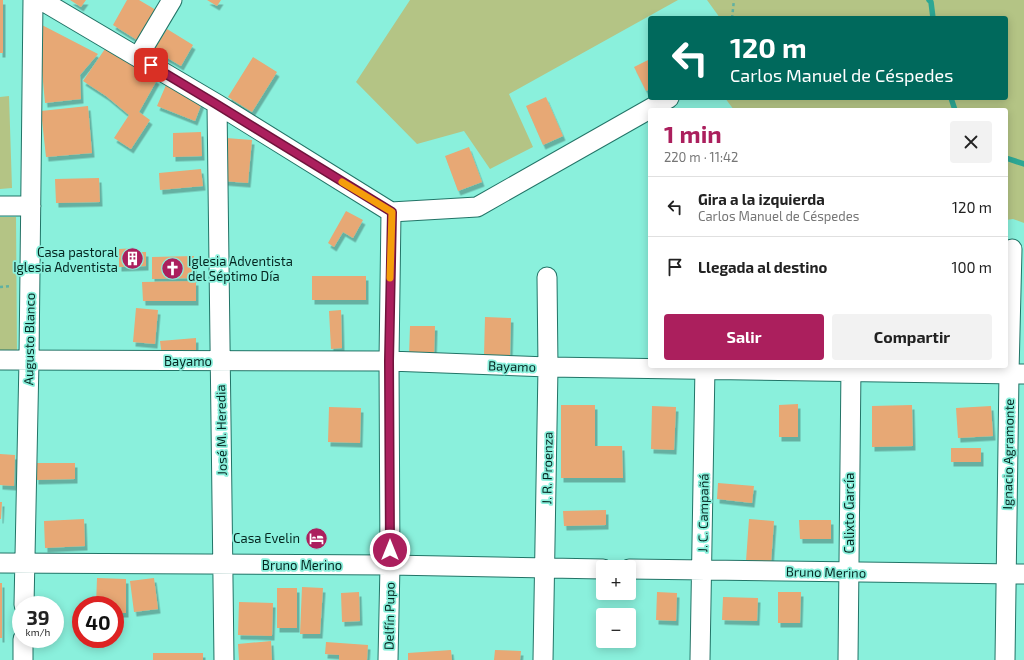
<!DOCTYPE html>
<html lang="es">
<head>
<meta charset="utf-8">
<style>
	body { margin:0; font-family:"Exo 2",sans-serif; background:#f2f2f2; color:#222; height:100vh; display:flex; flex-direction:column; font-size:15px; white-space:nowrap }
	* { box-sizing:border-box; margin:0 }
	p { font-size:13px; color:#767676 }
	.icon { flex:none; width:22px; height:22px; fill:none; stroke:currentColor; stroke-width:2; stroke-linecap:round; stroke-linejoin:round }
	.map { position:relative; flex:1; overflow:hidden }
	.drawer { position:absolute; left:648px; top:108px; width:360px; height:260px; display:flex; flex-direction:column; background:#fff; border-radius:4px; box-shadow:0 2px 10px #0003 }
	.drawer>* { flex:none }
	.top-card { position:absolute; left:648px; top:16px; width:360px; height:84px; border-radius:4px; box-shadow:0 2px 10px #0003; background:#00695c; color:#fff; overflow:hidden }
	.fabs { position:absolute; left:596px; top:560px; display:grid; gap:8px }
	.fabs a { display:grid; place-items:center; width:40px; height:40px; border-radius:4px; background:#fff; box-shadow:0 2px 10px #0003; font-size:20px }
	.speed { position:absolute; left:12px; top:596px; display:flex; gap:8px; font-size:20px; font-weight:700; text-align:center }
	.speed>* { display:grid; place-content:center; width:52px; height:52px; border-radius:50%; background:#fff; box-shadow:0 2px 10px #0003; line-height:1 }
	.speed small { font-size:10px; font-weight:400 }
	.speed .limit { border:6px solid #d22; background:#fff; color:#111 }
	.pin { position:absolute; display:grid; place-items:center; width:34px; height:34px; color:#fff; margin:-17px; border-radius:8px; box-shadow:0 2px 6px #0006 }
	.me { position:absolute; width:44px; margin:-22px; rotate:0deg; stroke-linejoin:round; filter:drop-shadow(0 0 3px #0008) }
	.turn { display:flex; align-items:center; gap:14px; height:84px; padding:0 16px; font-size:18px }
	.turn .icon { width:52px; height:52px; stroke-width:2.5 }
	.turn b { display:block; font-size:28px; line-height:34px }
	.round { display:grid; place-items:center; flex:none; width:42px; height:42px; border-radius:4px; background:#f2f2f2 }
	.head { display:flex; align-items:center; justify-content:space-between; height:68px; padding:0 16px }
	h1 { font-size:24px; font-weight:700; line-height:30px; color:#ab1f5d }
	.primary-button { display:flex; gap:8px; margin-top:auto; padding:8px 16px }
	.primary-button a { flex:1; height:46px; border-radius:4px; background:#ab1f5d; color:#fff; font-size:16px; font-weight:700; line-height:46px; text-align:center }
	.primary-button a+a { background:#f2f2f2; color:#222 }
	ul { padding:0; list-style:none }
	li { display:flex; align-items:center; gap:12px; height:60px; padding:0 16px; border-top:1px solid #e0e0e0 }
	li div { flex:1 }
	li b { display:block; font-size:15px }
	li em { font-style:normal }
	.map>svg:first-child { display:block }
</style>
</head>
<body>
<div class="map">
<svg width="1024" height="660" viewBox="0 0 1024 660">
	<defs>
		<filter id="shadow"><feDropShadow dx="2.5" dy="4.5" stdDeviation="0" flood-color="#0004"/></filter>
	</defs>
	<rect width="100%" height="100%" fill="#8af0dc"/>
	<path fill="#b4c485" d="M410,0H678L509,94L533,147L490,169L464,131L417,144L356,82Z
		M707,0H1024V223L1013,219L1006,220V110H734L725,98H1006V18H720Z
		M9,96L12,188L0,189V97Z
		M0,217H16L17,354H0Z"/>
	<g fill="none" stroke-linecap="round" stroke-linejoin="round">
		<path stroke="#2da794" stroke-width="5.5" d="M929,0L931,2L933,18
			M951,98L955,110
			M1006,158L1024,164"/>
	</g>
	<path fill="#e7a874" filter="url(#shadow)" d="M0,0H3V53H0Z
		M70,0H86L81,7Z
		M127,0H139L156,10L137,40L113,25Z
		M207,0H221L217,6Z
		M40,24L98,54L80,75L81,99L45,103L41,60Z
		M167,29L193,45L181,66L154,50Z
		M107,46L157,80L139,112L150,120L131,149L114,138L129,115L106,96L83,81Z
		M253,57L277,72L252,112L228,97Z
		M648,60L650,63V89L646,91L634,67Z
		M166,85L203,100L195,121L157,106Z
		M546,97L563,136L543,145L526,106Z
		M88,106L92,153L46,157L41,111Z
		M201,132L202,156L173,157V133Z
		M226,138L252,140L248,183L222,181Z
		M469,147L482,182L458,191L445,156Z
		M201,169L203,186L160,190L159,173Z
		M99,178L100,202L56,203L55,179Z
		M346,211L363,220L353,238L343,232L334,247L328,243Z
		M137,248V252H146V266L119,267V249Z
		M194,256V278L152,279V257Z
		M312,276H366V300H312Z
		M196,281V301H143L142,282Z
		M136,308L158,310L155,344L133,342Z
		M341,310L342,348L331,349L329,311Z
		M485,317L511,318L510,357L484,356Z
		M410,326H435L434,357L409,356Z
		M196,338V354L162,357L160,341Z
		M798,404V437H779V405Z
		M561,405H595V446H622L623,478H561Z
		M912,405L913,446L872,447V406Z
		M652,406L676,407L674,450L651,449Z
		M991,406L993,436L958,438L956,408Z
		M329,407L361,408L360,443L328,442Z
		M951,448H981V462H951Z
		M0,454L15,455L14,486L0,485Z
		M36,463H75V479L36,480Z
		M718,483L754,486L752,503L717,499Z
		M0,502H2L1,519H0Z
		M606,510V525L564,526L563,511Z
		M84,519L85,546L45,548L44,521Z
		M749,519L774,521L771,563L746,561Z
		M799,520H831V539H800Z
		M97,578L126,579V613H115V605H96Z
		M154,578L158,609L134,612L130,581Z
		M0,583H2V638H0Z
		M302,587L323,588L320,634H300Z
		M277,588H297V628H277Z
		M359,592L360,621L342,622L341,593Z
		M657,592L677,593L676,621L656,620Z
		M778,592H801L800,623H778Z
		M723,597L758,598L757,621L722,620Z
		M239,602L273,603L272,636L238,635Z
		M271,641L272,660H239L238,644Z
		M326,642L368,645L367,660H339V655L325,654Z
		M451,650L452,660H408V653Z
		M495,650L521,651L520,660H494Z
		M153,653H203V660H153Z"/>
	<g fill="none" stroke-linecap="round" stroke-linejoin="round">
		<defs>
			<path id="minor" d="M41,0L217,104L391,212
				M138,57L172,0
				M217,104L224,660
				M0,206H31
				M391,212L477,207L669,98
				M0,360L389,361L548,367L1024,374
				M0,563L390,565L603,569
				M629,569L1024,574
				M24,605L29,360L33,0
				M23,660V639
				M388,660L390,565L389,361L391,212
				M543,660L548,367L547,277
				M700,660L705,366
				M848,660L851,366
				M1005,660L1009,373L1012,249"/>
		</defs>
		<use href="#minor" stroke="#227467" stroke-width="21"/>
		<path stroke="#60b1a1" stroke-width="2.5" stroke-dasharray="3 3" stroke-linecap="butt" d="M732,18L734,0
			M0,287L11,286"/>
		<use href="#minor" stroke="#fff" stroke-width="19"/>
	</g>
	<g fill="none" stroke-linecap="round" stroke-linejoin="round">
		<defs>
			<path id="route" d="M151,65L216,104L392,212L389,361L390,550"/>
		</defs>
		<use href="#route" stroke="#6f143c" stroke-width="10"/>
		<use href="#route" stroke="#ab1f5d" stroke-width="7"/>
		<path stroke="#f59e0b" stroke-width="7" d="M342,182L392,212L390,278"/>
	</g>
	<defs>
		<symbol id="building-disc" viewBox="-11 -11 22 22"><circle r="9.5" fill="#ab1f5d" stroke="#8af0dc"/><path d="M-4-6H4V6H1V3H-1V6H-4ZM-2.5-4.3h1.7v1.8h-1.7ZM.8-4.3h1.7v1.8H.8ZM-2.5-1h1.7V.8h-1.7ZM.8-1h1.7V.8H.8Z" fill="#fff"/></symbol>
		<symbol id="church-disc" viewBox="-11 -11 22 22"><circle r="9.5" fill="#ab1f5d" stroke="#8af0dc"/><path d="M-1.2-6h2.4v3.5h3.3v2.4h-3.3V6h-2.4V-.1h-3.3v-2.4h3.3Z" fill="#fff"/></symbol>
		<symbol id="hotel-disc" viewBox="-11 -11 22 22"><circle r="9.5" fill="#ab1f5d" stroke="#8af0dc"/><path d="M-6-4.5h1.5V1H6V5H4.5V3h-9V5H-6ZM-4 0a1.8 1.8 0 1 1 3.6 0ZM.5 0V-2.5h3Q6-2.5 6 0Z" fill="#fff"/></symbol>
	</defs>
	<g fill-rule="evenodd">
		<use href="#building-disc" x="120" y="246" width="25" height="25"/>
		<use href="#church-disc" x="160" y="256" width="25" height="25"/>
		<use href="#hotel-disc" x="304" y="526" width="25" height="25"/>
	</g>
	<g text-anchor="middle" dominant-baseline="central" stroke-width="3.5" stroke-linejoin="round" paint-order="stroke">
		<g font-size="13" fill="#042620" stroke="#8af0dc" text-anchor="end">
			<text x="118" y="252">Casa pastoral<tspan x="118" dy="15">Iglesia Adventista</tspan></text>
			<text x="188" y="261" text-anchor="start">Iglesia Adventista<tspan x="188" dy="15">del Séptimo Día</tspan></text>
			<text x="300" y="538">Casa Evelin</text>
		</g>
		<g font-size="13" fill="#042620" stroke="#8af0dc">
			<text transform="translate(29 339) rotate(-89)">Augusto Blanco</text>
			<text x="188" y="361">Bayamo</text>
			<text transform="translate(512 366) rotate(2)">Bayamo</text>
			<text transform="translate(221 430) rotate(-91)">José M. Heredia</text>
			<text transform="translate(1008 454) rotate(-89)">Ignacio Agramonte</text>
			<text transform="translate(547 468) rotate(-89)">J. R. Proenza</text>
			<text transform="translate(703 513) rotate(-89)">J. C. Campañá</text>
			<text transform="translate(849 513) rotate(-90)">Calixto García</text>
			<text x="302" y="565">Bruno Merino</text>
			<text transform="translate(826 572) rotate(1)">Bruno Merino</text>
			<text transform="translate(389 616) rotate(-89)">Delfín Pupo</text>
		</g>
	</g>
</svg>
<div class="fabs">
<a>+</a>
<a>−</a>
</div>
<div class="speed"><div>39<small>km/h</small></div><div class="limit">40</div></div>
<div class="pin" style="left:151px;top:65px;background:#d93025"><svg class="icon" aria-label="arrive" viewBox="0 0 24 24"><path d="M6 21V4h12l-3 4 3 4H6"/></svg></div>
<svg class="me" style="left:390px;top:550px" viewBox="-20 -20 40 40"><circle r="17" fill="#ab1f5d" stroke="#fff" stroke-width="3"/><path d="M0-11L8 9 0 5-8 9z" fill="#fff"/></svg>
<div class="top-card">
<div class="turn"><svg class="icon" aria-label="left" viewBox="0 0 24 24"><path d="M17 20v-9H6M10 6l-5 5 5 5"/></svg><div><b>120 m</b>Carlos Manuel de Céspedes</div></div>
</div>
<section class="drawer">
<div class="head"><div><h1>1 min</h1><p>220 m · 11:42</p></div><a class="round"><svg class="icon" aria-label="close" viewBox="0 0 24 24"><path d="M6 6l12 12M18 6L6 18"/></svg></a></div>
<ul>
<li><svg class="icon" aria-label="left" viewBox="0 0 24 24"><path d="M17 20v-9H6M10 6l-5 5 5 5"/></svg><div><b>Gira a la izquierda</b><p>Carlos Manuel de Céspedes</p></div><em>120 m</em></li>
<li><svg class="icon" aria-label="arrive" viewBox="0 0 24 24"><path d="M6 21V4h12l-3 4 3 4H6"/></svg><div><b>Llegada al destino</b></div><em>100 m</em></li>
</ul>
<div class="primary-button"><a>Salir</a><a>Compartir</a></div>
</section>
</div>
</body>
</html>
